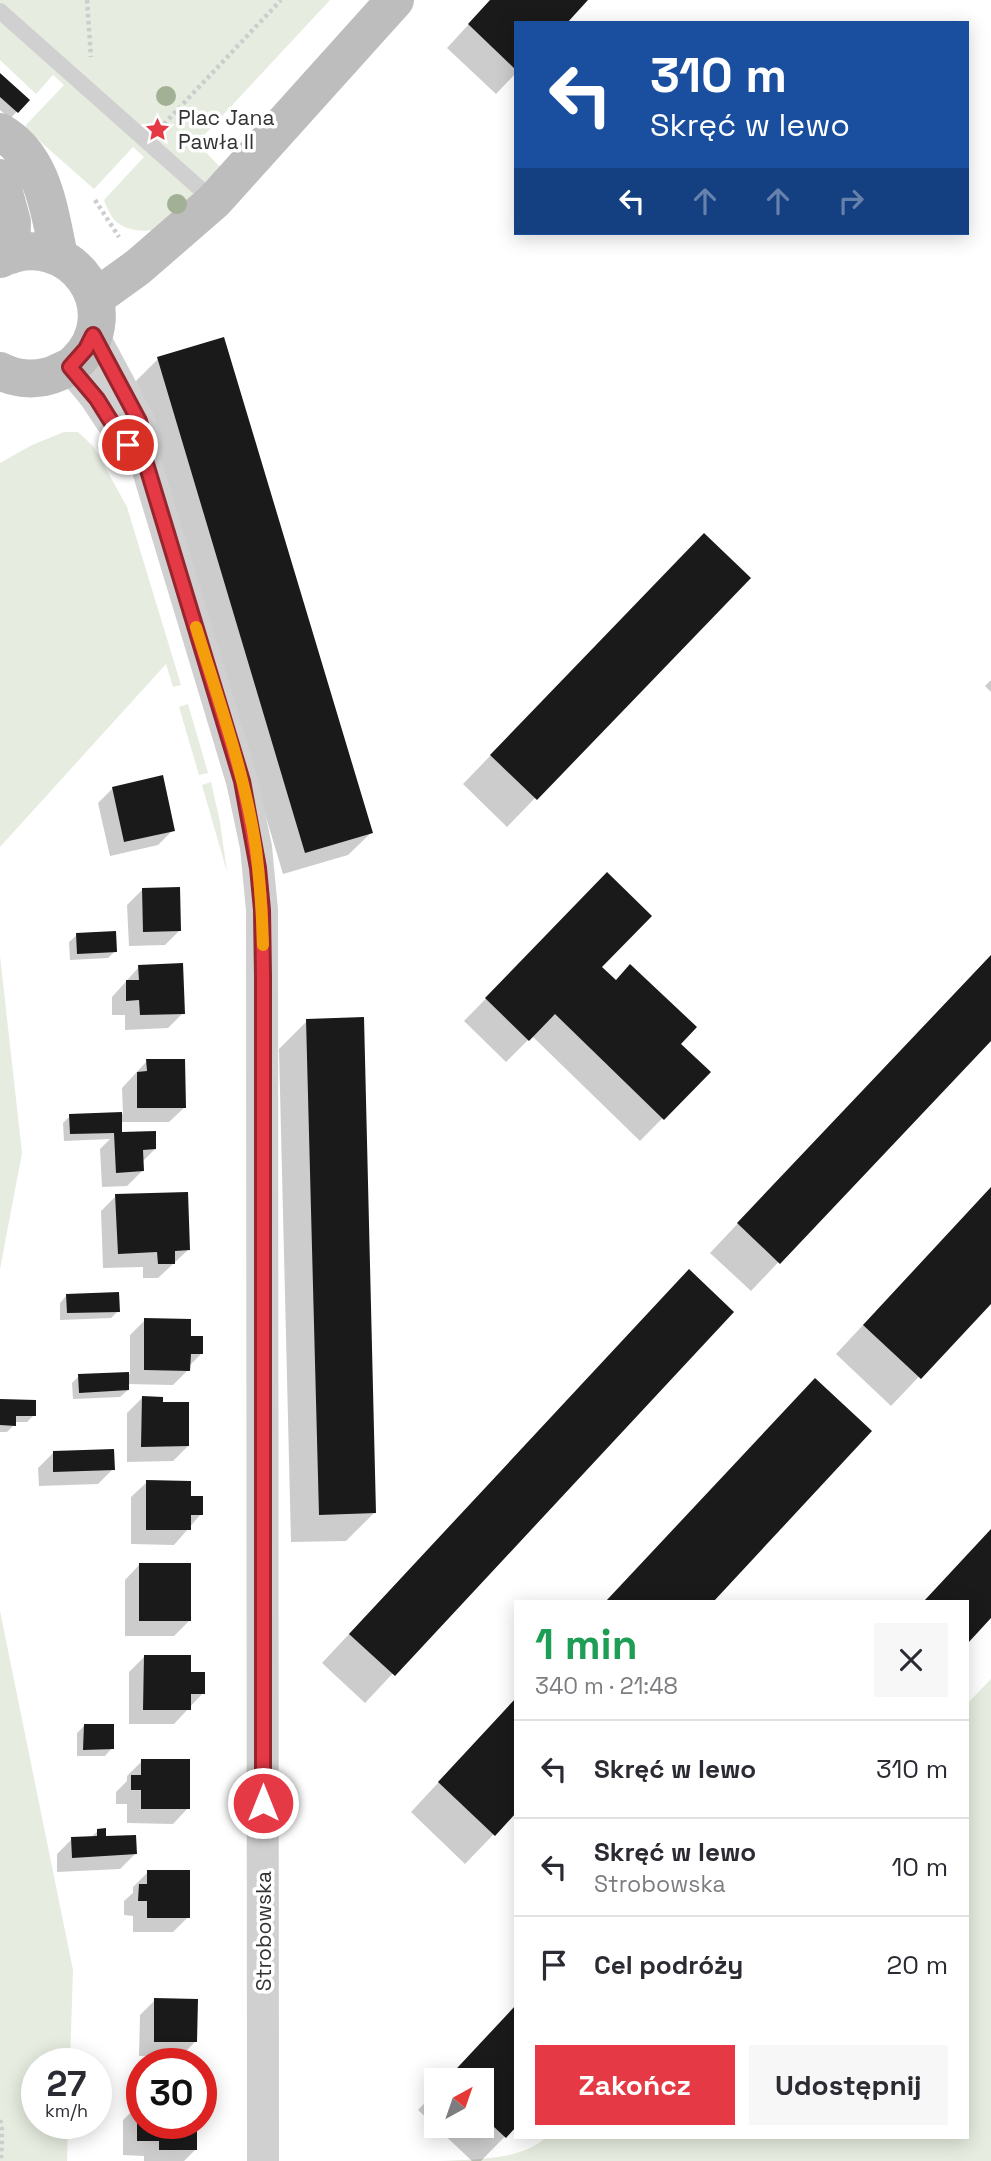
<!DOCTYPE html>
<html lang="pl">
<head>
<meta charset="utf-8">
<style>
	body { margin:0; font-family:"Space Grotesk",sans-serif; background:#f7f7f7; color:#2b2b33; height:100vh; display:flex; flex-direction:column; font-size:26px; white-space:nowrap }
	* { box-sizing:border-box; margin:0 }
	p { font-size:23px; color:#7c7c81 }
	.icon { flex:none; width:38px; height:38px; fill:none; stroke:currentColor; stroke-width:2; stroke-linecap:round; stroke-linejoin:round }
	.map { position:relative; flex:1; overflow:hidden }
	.drawer { position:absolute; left:514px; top:1600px; width:455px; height:539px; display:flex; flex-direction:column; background:#fff; border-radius:0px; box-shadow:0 4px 18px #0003 }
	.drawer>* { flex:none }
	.guide { position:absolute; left:514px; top:21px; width:455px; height:214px; border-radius:0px; box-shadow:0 4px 18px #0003; background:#1a4fa0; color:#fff; overflow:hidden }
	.needle { width:46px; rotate:40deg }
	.tools { position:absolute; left:424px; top:2068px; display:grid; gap:14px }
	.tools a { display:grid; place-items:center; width:70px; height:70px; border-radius:0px; background:#fff; box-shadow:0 4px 18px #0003; font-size:35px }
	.speed { position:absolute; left:21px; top:2048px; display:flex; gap:14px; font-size:35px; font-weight:700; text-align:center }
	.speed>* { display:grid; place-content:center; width:91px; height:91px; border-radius:50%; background:#fff; box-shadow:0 4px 18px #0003; line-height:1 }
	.speed small { font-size:18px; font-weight:400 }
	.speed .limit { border:10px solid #d22; background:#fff; color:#111 }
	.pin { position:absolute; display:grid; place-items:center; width:60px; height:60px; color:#fff; margin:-30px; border:4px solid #fff; border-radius:50%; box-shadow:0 2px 7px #0007 }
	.me { position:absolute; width:77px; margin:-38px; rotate:0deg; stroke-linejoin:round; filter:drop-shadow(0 0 5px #0008) }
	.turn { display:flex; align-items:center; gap:24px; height:147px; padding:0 21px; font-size:32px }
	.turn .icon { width:91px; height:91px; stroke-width:2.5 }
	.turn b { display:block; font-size:49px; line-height:60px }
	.lanes { display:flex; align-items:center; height:66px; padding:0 21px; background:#0003; justify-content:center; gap:35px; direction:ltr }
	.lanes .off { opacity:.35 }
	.round { display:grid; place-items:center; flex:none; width:74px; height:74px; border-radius:0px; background:#f7f7f7 }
	.headline { display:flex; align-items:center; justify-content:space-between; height:119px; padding:0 21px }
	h1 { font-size:42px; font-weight:700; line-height:52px; color:#1e9e55 }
	.button { display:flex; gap:14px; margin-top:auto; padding:14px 21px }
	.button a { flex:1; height:80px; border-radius:0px; background:#e63946; color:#fff; font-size:28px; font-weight:700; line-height:80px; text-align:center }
	.button a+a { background:#f7f7f7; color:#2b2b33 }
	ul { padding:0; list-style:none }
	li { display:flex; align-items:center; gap:21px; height:98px; padding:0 21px; border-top:2px solid #e1e1e2 }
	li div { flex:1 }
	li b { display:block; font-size:26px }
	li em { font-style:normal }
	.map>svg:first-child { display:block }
</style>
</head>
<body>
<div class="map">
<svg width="991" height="2161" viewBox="0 0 991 2161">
	<rect width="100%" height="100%" fill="#fff"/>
	<path fill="#e6ecdf" d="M0,0H330L197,143L221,168L156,229C142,233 121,230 112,217C109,212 106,206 104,200L144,157L133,147L94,189L26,129V125L64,85L53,75L36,94L0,60Z
		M64,432H78L94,447L127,507L181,685L173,687L166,664L0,847V463L32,445Z
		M188,704L208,773L199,775L179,707Z
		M211,782L220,822L227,872L202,785Z
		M0,956L22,1153L0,1269Z
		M0,1611L73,1970L70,2063H37V2123H68L67,2161H0Z
		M991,1679V2161H440C472,2159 522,2161 546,2137H968V1703Z"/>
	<path fill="#0003" d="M491,0H586L516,23V73L496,94L447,48Z
		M0,76L27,100L10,119L0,110Z
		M158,359L371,833L348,855L283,874L136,381Z
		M676,563L535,798L507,827L463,784Z
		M991,680V692L985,686Z
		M113,788L173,830L158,845L110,856L98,803Z
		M607,875L599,967L708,1072L640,1141L532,1036L506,1062L464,1021Z
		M142,890L180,930L165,945L129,946L127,905Z
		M77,935L115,951L108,958L70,960L69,942Z
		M991,955V1038L751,1291L710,1253Z
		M139,967L183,1013L168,1028L125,1030V1015H112V997Z
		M307,1021L374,1513L346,1541L291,1542L279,1049Z
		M147,1061L185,1107L169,1122H120L121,1131L155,1149L142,1162V1171L127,1186L102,1187L100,1149L110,1139L64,1141L63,1123L70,1116L123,1114L122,1088Z
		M991,1188V1301L891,1406L836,1354Z
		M116,1196L188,1250L158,1278H143V1267L103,1268L101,1211Z
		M67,1295L118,1311L111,1318L60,1320V1303Z
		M661,1300L732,1312L365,1703L322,1663Z
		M145,1320L189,1337L201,1354L189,1366L188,1370L173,1385L127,1384L128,1390L120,1397L73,1399L72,1383L79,1376L130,1374V1335Z
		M815,1380L869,1431L711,1601H607Z
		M142,1398L161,1404L188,1446L173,1461L127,1462V1413Z
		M0,1401L34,1415L27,1422H14V1425L7,1432H0Z
		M53,1453L113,1469L98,1484L39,1486L38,1468Z
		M147,1482L189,1498L201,1514L174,1545L131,1544V1497Z
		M140,1564L190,1620L174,1636H125V1580Z
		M144,1657L190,1674L203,1693L174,1724H129V1672Z
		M516,1699V1811L465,1864L411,1812Z
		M84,1726L112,1748L105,1756H77V1733Z
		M142,1761L188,1808L173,1824L127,1823V1804H116V1792L127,1781V1776Z
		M98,1831L104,1838L135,1854L120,1869L57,1872V1854L72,1839L90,1838Z
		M148,1872L188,1917L173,1932H133V1916L124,1915V1901L133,1893V1887Z
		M155,2000L195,2042L180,2057L139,2056L140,2015Z
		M516,2006V2125L481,2161H472L418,2110L436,2091V2126H481V2081H446Z
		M142,2093V2123H195V2150L184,2161H144V2156L123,2155V2120L136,2107V2099Z"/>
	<path fill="#1a1a1a" d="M490,0H588L567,23H516V70L468,24Z
		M0,73L30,100L18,113L0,97Z
		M224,337L373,833L305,853L157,357Z
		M704,533L751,578L537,800L490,755Z
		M163,775L175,831L124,842L112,787Z
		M607,872L652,916L602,967L616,980L630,964L697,1027L681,1044L711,1072L664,1120L555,1014L529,1041L485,998Z
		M180,887L181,931L143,932L142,888Z
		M116,931L117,952L77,954L76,933Z
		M991,955V1041L780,1264L737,1223Z
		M183,963L185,1014L140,1015L139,1000L126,1001V980H139L138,965Z
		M364,1017L376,1513L319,1515L306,1019Z
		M146,1059H185L186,1108H137V1072L147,1071Z
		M122,1112V1132L156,1131V1149L143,1150L144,1171L116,1173L114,1133L70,1134L69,1114Z
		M991,1187V1304L921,1379L863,1325Z
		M188,1192L190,1250L175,1251V1264H158L157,1252L118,1254L115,1194Z
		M689,1269L734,1312L395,1676L349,1634Z
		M119,1292L120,1312L67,1313L66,1294Z
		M144,1318L191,1319V1336H203V1354H191L190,1371L144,1370Z
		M129,1372V1390L79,1393L78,1374Z
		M815,1378L872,1431L714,1601H606Z
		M142,1396L163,1397V1402H189V1446L141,1447Z
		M0,1399L36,1400V1416H16V1426L0,1425Z
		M114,1449L115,1470L53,1472V1451Z
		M146,1480L191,1481V1496H203V1515H191V1530H146Z
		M991,1529V1618L968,1643V1601H924Z
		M139,1563H191V1621H139Z
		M144,1655H191V1672H205V1694H191V1710H143Z
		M516,1698V1813L495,1836L438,1782Z
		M84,1724H114V1749L83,1750Z
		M141,1759H190V1809H141V1790H131V1775H141Z
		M106,1828V1836L136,1835L137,1854L72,1858L71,1837L97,1836V1829Z
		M147,1870H190V1918H147V1901H138L139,1884H147Z
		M154,1998L198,1999L197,2042H154Z
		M516,2005V2127L506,2138L481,2115V2081H445Z
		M137,2103H142V2123H197V2150H159V2141H137Z"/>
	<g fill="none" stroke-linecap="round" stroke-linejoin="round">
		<path stroke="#cdcdcd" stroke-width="4.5" stroke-dasharray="3.5 3.5" stroke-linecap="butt" d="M87,0L91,57
			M164,124L281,0
			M95,200L119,237
			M0,2120L2,2130L1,2161"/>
		<path stroke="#d0d0d0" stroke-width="16" d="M0,11L214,201"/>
		<path stroke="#d0d0d0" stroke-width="32" d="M93,335L139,421L144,439V457L242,781L256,847L262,910L263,2161
			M70,367C79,378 90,389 98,401C113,424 122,440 144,457"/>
		<path stroke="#bdbdbd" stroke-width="38" d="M0,132C44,157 49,211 59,256
			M0,178L12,222L11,255
			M0,259C72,225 130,313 75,363C70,368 63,370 57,373C39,381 17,380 0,371
			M95,298L138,267L214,201L395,0"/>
	</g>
	<g fill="#a2b095">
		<circle cx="166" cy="96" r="10"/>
		<circle cx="177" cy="204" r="10"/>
	</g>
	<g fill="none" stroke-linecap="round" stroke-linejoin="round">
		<defs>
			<path id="route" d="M128,445L117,431L97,399L70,367L86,349L93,335L139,421L144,439V457L242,781L258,868L262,910L263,977V1803"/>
		</defs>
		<use href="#route" stroke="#96252e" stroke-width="18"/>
		<use href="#route" stroke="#e63946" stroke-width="12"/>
		<path stroke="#f59e0b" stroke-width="12" d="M196,627C218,699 245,773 256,849C260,881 262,913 263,945"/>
	</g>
	<defs>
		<symbol id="sight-bare" viewBox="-9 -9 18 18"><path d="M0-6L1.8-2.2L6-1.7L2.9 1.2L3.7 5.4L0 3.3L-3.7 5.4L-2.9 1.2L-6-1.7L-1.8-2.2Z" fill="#e63946" stroke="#fff" stroke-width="2.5" paint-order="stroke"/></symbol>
	</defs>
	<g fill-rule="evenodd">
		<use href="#sight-bare" x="140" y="112" width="35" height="35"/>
	</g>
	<g text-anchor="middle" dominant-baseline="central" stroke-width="7" stroke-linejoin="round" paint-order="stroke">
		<g font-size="21" fill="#333" stroke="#fff" text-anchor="start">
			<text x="178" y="117">Plac Jana<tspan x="178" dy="24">Pawła II</tspan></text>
		</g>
		<g font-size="21" fill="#333" stroke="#fff">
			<text transform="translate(263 1931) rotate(-90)">Strobowska</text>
		</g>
	</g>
</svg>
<div class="tools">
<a><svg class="needle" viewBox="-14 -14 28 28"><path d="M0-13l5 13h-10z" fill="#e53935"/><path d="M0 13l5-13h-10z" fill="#7c7c81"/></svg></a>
</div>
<div class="speed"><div>27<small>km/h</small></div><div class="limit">30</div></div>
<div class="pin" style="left:128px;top:445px;background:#d93025"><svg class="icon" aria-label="arrive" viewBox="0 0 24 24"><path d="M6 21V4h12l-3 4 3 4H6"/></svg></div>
<svg class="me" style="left:263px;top:1803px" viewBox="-20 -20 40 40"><circle r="17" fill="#e63946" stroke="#fff" stroke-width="3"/><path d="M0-11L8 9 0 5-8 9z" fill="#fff"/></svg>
<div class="guide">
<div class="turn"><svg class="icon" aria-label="left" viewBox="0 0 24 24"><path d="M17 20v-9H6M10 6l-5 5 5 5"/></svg><div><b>310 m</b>Skręć w lewo</div></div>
<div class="lanes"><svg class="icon" aria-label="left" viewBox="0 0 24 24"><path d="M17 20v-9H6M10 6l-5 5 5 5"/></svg><svg class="icon off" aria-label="ahead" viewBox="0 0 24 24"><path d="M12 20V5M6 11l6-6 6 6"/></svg><svg class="icon off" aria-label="ahead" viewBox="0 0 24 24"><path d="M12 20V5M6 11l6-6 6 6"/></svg><svg class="icon off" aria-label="right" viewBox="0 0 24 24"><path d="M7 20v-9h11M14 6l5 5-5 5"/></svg></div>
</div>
<section class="drawer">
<div class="headline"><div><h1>1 min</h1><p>340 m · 21:48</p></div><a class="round"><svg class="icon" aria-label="close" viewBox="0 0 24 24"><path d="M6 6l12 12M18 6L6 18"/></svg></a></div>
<ul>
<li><svg class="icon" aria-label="left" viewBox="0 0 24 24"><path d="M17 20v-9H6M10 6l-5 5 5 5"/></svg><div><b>Skręć w lewo</b></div><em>310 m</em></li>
<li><svg class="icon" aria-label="left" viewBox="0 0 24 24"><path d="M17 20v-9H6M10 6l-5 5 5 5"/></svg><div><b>Skręć w lewo</b><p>Strobowska</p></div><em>10 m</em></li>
<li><svg class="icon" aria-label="arrive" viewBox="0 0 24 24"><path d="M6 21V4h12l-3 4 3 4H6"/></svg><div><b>Cel podróży</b></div><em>20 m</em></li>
</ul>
<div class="button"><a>Zakończ</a><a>Udostępnij</a></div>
</section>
</div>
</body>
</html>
